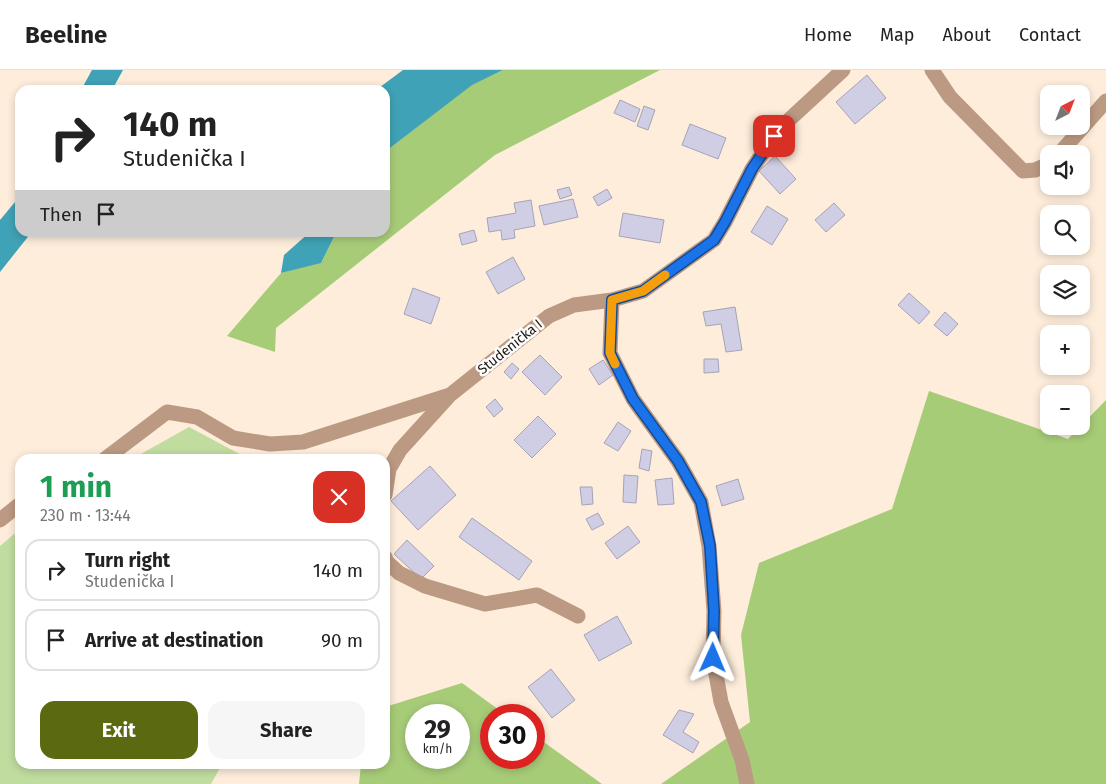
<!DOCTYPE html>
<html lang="en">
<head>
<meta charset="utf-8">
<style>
	body { margin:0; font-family:"Fira Sans",sans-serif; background:#f6f6f6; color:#222; height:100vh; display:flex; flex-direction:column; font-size:19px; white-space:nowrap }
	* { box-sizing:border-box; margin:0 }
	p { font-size:16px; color:#767676 }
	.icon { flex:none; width:28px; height:28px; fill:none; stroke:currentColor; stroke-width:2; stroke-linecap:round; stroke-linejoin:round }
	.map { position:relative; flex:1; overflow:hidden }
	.sheet { position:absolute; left:15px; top:384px; width:375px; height:315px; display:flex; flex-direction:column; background:#fff; border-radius:15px; box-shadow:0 2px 8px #0003 }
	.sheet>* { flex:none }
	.top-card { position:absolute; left:15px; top:15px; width:375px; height:152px; border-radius:15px; box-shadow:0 2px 8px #0003; background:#fff; color:#222; overflow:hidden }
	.needle { width:32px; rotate:42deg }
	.fabs { position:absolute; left:1040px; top:15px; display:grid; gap:10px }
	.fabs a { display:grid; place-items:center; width:50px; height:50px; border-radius:10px; background:#fff; box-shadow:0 2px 8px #0003; font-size:25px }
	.speed { position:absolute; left:405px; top:634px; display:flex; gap:10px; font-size:25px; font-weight:700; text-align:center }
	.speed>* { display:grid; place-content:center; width:65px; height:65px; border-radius:50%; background:#fff; box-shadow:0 2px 8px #0003; line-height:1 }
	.speed small { font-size:12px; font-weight:400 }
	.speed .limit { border:8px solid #d22; background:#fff; color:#111 }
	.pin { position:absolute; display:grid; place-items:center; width:42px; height:42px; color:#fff; margin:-21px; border-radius:10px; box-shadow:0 2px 8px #0006 }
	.me { position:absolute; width:55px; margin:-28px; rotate:1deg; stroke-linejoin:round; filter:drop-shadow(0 0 4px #0008) }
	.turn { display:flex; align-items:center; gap:18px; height:105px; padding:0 25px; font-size:22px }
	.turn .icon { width:65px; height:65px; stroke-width:2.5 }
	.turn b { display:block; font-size:35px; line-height:42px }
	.then { display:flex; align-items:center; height:48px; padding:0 25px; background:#0003; gap:10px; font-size:19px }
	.round { display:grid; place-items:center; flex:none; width:52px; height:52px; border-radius:15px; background:#f6f6f6 }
	.head { display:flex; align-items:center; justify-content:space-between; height:85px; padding:0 25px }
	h1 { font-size:30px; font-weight:700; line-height:38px; color:#1e9e55 }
	.button { display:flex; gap:10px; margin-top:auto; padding:10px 25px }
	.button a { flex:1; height:58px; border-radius:15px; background:#5b6911; color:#fff; font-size:20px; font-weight:700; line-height:58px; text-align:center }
	.button a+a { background:#f6f6f6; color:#222 }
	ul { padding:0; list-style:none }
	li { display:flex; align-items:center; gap:15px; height:62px; margin:0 10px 8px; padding:0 15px; border:2px solid #e0e0e0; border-radius:15px }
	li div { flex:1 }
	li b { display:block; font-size:19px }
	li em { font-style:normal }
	header { display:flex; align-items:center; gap:30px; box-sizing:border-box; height:70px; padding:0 25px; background:#fff; border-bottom:1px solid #e0e0e0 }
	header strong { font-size:24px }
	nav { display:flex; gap:28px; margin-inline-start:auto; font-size:18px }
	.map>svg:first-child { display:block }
</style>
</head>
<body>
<header>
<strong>Beeline</strong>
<nav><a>Home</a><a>Map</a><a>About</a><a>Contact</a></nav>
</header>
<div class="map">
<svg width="1106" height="714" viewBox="0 0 1106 714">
	<rect width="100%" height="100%" fill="#feeddb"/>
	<path fill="#c0dc9f" d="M189,357L249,389H132Z
		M20,459V694H222L211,714H0V476Z"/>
	<path fill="#a7cc78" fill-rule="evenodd" d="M503,0H660L495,85L276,258L275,282L227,266L281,203L322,191L336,163L385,162V85L390,78L471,15Z
		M929,321L1068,369L1106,330V714H661L750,652L741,565L759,493L892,439Z
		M462,613L506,645H491V688H534V665L602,714H359L361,694H385V637ZM416,645H459V688H416Z"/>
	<path fill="#40a2b6" d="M92,0H123L112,20H81Z
		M403,0H503L472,15L390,78L385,84V20H376Z
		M20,126V162L31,163L0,202V150Z
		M310,162L336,163L321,193L281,203L284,185Z"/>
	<path fill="#d0cee4" stroke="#a5a3b8" d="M867,5L886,28L855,54L836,32Z
		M620,30L640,39L635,52L614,43Z
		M644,36L655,40L648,60L637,56Z
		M690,54L726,68L718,89L682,75Z
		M775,86L796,109L780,124L759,101Z
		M569,117L572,125L560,129L557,120Z
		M607,119L612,128L598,136L593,127Z
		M573,129L578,147L544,155L539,136Z
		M531,130L535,156L514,160L515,168L502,170L501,160L489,162L487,148L516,143L514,133Z
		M834,133L845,145L826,162L815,150Z
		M767,136L788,149L772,175L751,162Z
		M623,143L664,150L660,173L619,166Z
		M474,160L477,171L462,175L459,164Z
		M513,187L525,209L498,224L486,202Z
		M413,218L440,228L431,254L404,244Z
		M909,223L930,242L919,254L898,235Z
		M735,237L742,280L726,282L721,254L706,256L703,242Z
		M945,242L958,254L947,266L934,255Z
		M540,285L562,307L545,325L522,302Z
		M704,289H718L719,302L704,303Z
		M603,290L613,305L599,315L589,299Z
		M512,293L519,299L511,309L504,302Z
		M495,329L503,339L494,347L486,337Z
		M538,346L556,364L532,388L514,370Z
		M618,352L631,361L618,381L604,373Z
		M642,379L652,381L649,401L639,398Z
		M430,396L456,425L418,460L391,431Z
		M624,405L638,406L636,433L623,432Z
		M672,408L674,434L658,435L655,410Z
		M738,409L744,429L722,436L716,416Z
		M580,417H592L593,434L582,435Z
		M598,443L604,454L592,460L586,449Z
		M472,448L532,491L519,510L459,467Z
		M628,456L640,472L617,489L605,473Z
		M407,470L434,496L421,509L394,484Z
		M617,546L632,573L599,591L584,565Z
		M551,599L575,630L552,648L528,617Z
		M679,640L694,644L683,662L699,672L693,683L663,665Z"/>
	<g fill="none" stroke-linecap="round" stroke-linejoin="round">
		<path stroke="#bc9983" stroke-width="15" d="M932,0L950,27L1023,101L1035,100L1049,94
			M1059,84L1106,31
			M612,230L610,283L633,329L678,391L701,432L709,476L714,541L713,588L721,632L742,690L747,714
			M105,389L167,342L197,347L233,368L270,374L303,372L450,325L549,246L574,235L612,230L643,221L714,170L725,152L752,99L778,60L843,0
			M385,425L389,399L400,380L449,326
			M0,450L20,434
			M385,487L387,492L399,503L425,516L485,534L537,525L578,546"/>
	</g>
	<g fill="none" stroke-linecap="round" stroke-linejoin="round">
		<defs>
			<path id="route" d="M713,588L714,541L710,476L701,432L678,391L633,329L610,283L612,230L643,221L714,170L725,152L752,99L774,66"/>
		</defs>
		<use href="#route" stroke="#114b97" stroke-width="12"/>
		<use href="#route" stroke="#1a73e8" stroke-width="9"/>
		<path stroke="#f59e0b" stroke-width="9" d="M615,294L610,283L612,230L643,221L665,205"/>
	</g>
	<g text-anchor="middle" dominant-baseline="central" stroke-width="5" stroke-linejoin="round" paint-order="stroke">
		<g font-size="14" fill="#201a14" stroke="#fdfdfd">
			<text transform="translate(510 277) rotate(-39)">Studenička I</text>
		</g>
	</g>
</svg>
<div class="fabs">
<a><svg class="needle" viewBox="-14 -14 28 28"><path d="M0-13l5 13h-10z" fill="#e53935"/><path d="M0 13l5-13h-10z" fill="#767676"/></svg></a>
<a><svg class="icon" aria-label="sound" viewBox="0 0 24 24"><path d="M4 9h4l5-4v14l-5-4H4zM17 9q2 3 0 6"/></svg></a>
<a><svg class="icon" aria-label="search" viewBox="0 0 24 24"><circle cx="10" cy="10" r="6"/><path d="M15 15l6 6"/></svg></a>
<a><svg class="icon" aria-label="layers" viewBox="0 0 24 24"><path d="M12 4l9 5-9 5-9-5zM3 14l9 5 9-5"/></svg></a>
<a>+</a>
<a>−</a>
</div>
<div class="speed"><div>29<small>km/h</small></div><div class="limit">30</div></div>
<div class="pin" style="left:774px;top:66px;background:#d93025"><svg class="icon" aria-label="arrive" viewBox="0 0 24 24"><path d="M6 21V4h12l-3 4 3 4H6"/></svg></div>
<svg class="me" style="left:713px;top:588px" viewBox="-20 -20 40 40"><path d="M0-17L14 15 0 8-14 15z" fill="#1a73e8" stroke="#fff" stroke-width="4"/></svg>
<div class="top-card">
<div class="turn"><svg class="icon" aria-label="right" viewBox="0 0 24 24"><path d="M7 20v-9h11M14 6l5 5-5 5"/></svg><div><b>140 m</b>Studenička I</div></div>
<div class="then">Then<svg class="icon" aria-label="arrive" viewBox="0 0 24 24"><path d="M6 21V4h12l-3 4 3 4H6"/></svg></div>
</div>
<section class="sheet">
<div class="head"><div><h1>1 min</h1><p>230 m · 13:44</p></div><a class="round" style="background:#d93025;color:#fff"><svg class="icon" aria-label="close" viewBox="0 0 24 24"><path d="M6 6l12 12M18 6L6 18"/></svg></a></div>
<ul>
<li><svg class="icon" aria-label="right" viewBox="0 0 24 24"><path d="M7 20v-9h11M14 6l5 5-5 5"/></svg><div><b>Turn right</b><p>Studenička I</p></div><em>140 m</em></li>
<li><svg class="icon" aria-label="arrive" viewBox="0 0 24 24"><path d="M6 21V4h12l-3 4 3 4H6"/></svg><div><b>Arrive at destination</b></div><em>90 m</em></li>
</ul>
<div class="button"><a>Exit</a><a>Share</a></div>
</section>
</div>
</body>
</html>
